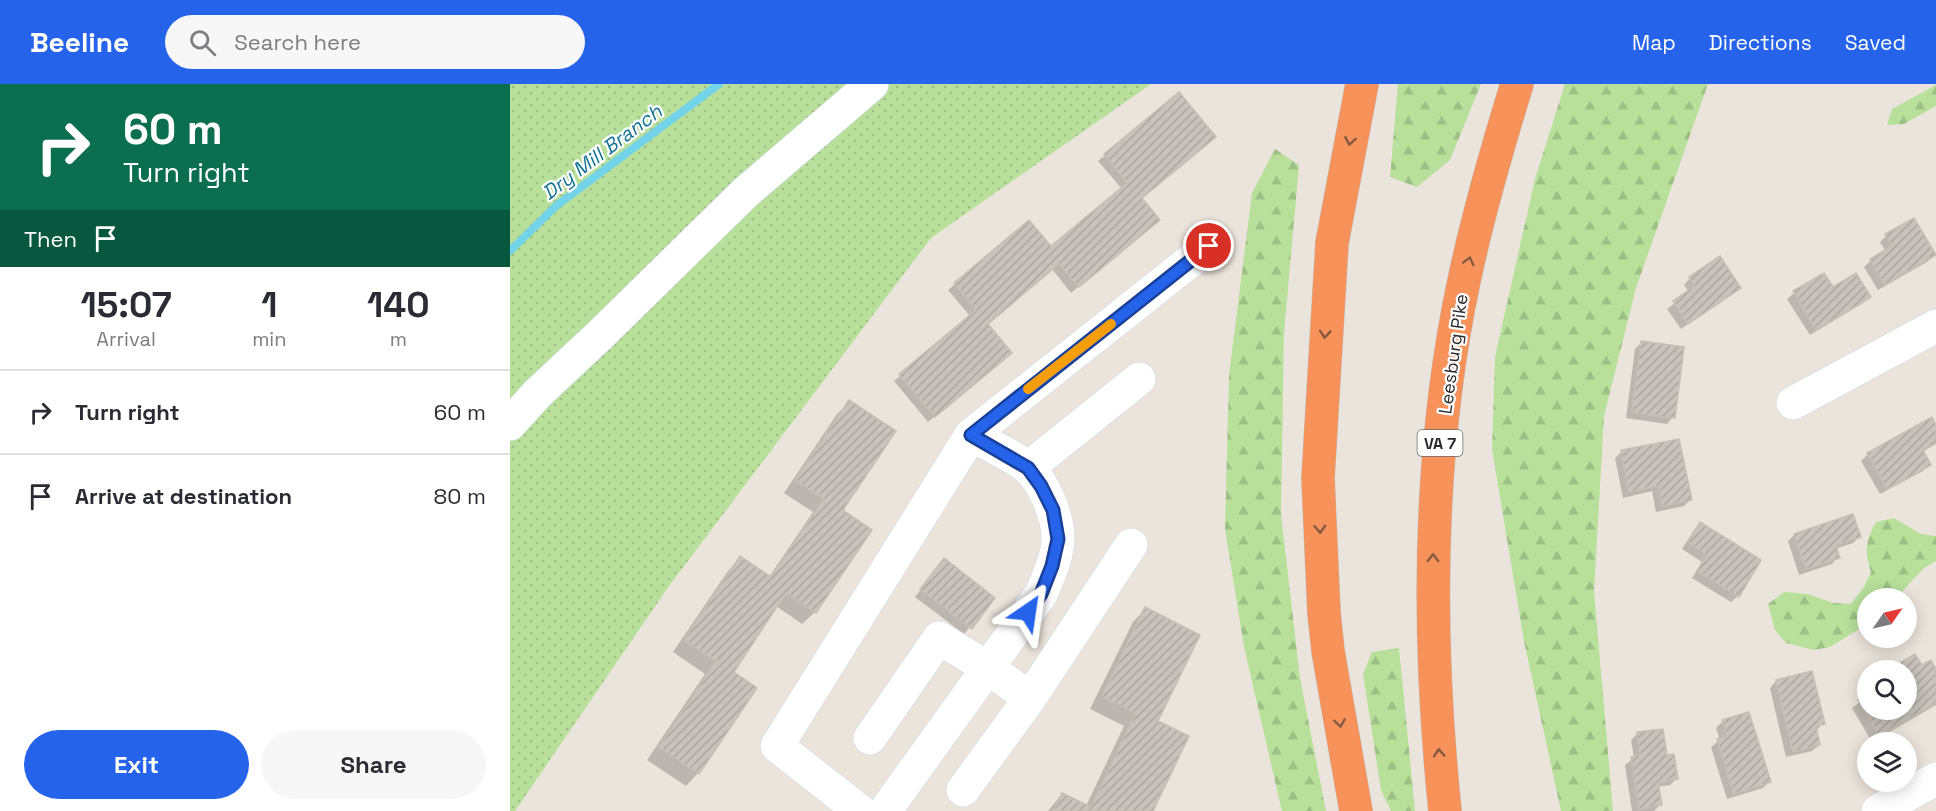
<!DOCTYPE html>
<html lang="en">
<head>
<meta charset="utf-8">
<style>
	body { margin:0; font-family:"Space Grotesk",sans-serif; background:#f7f7f7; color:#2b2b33; height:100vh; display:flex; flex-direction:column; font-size:22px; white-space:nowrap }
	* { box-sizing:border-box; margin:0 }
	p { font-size:20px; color:#7c7c81 }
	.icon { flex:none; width:33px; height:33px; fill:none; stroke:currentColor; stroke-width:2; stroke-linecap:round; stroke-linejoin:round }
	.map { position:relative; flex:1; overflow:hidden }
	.side { display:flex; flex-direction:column; background:#fff; width:510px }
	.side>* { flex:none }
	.guide { background:#0b6e4f; color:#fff; overflow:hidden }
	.needle { width:39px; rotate:56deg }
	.controls { position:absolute; left:1347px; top:504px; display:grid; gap:12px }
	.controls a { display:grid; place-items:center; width:60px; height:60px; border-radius:50%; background:#fff; box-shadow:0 3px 15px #0003; font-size:30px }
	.pin { position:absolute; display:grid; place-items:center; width:51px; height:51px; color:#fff; margin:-26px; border:3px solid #fff; border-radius:50%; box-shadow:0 2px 6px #0007 }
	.me { position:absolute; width:66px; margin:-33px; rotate:32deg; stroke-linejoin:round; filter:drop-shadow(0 0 4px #0008) }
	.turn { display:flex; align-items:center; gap:21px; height:126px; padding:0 24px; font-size:27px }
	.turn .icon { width:78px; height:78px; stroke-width:2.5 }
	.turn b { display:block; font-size:42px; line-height:51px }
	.then { display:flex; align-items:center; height:57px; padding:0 24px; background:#0003; gap:12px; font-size:22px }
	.eta { display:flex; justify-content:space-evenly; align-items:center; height:102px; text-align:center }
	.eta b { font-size:36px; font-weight:700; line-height:42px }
	.cta { display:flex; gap:12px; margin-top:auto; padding:12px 24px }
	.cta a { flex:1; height:69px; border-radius:36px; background:#2563eb; color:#fff; font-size:24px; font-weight:700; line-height:69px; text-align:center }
	.cta a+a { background:#f7f7f7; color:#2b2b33 }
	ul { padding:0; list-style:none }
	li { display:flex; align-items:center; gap:18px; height:84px; padding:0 24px; border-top:2px solid #e1e1e2 }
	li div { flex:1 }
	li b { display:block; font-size:22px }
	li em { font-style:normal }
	header { display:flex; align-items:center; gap:36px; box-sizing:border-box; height:84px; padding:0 30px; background:#2563eb; color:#fff }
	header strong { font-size:28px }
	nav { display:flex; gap:33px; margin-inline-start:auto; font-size:21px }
	.search { width:420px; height:54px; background:#f7f7f7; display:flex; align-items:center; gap:15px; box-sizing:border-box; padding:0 21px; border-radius:33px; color:#7c7c81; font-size:22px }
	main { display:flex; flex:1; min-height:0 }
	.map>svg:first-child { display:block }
</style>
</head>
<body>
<header>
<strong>Beeline</strong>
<div class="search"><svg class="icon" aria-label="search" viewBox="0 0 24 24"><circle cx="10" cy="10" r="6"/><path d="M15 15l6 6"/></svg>Search here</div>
<nav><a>Map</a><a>Directions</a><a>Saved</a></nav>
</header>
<main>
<section class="side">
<div class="guide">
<div class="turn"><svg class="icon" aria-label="right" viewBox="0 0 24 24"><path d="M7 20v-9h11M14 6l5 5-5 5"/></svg><div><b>60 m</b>Turn right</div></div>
<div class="then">Then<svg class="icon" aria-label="arrive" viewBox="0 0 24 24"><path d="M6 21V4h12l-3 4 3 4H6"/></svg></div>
</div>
<div class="eta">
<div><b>15:07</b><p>Arrival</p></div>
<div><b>1</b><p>min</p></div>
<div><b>140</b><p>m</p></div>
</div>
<ul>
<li><svg class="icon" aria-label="right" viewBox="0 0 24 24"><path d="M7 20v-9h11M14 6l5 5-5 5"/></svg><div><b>Turn right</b></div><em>60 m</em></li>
<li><svg class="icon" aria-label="arrive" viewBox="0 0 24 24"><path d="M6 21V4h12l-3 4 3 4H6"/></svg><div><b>Arrive at destination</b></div><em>80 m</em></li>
</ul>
<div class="cta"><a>Exit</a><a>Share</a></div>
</section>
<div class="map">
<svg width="1426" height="727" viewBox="0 0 1426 727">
	<defs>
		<pattern id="grass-dots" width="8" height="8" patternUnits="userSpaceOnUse" patternTransform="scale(1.5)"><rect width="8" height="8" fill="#b8e09b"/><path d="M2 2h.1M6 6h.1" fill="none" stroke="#9ec086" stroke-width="1.8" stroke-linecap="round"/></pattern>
		<pattern id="forest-firs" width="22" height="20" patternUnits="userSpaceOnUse" patternTransform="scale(1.5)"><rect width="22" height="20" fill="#b8e09b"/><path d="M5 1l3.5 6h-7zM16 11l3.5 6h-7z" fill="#9ec086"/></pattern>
		<pattern id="building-hatch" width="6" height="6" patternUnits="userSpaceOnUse" patternTransform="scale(1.5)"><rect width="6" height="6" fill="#c7c2bb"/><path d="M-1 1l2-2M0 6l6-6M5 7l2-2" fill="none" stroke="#aba7a1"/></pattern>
	</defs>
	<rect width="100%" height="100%" fill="#ebe4dc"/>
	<path fill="url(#grass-dots)" d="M0,0H641L421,154L159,502L5,727H0Z"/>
	<path fill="url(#forest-firs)" d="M888,0H971L940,76L907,103L880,93Z
		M1055,0H1198L1126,204L1094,332L1084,507L1103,727H1051L1014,557L982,365L985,273L1025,95Z
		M1426,1V22L1394,40L1377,41L1382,25Z
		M765,65L789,81L774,249L771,431L790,594L816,727H772L734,563L715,445L719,291L742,109Z
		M1384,434L1411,450L1426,452V477L1414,484L1386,514H1358L1357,540L1320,563L1304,566L1276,559L1265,546L1258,520L1274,508L1298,510L1323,519L1341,520L1354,503L1361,488C1354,468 1356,456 1366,438Z
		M889,564L905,727H881L871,706L853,590L862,568Z"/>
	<path fill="#0003" d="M669,10L630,115L642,142L561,209L542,185L477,240L494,275L418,338L384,297L460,232L438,206L519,138L541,164L612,105L588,77Z
		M1376,152L1424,171L1417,178L1368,206L1354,183L1360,177L1376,168L1370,158Z
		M1313,191L1322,205L1359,213L1353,219L1300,251L1277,215L1284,209Z
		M1180,194L1229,204L1171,245L1157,225L1179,208L1174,201Z
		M1131,259L1163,333L1157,340L1116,334L1125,265Z
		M339,318L331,427L305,528L292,540L266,522L222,588L245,604L188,689L176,702L137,676L195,590L163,568L218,487L230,474L259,493L303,428L274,409L327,330Z
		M1421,335L1426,344V360L1412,368L1419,380L1413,387L1370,410L1351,377L1358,370Z
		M1168,356L1180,416L1174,422L1146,428L1142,407L1113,414L1105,374L1111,368Z
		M1190,440L1228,512L1221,518L1182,494L1192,478L1172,465L1184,446Z
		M1284,451L1349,453L1343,459L1325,465L1328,473L1322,480L1289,491L1278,457Z
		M428,483L483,514L454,550L405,513Z
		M635,525L646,637L641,727H538L552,710L576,722L614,642L580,625L623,538Z
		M1405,572L1411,583L1420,578L1426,588V621L1362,658L1342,624L1358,612V626H1396V586H1384Z
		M1266,597L1313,639L1306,647L1309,661L1302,667L1276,673L1260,604Z
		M1213,637L1259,698L1253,704L1217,715L1201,663L1210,656L1206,644Z
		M1127,650L1156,673L1166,695L1160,701L1147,703L1150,721L1144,727H1122L1115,681L1124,674L1121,656Z"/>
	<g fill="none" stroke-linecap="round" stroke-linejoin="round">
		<path stroke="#73d4e9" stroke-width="8" d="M0,167L46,122L209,0"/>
	</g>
	<path fill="url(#building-hatch)" stroke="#c7bfb6" stroke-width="1.5" d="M669,8L706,53L632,114L650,136L569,203L549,180L478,240L502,269L425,333L389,290L466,226L444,199L519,136L541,162L617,99L594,70Z
		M1404,134L1426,171L1374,201L1360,175L1382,162L1375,150Z
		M1210,172L1231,204L1178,240L1163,217L1185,202L1179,193Z
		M1314,189L1323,203L1346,189L1361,213L1306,246L1283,207Z
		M1131,257L1174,263L1165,334L1122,328Z
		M339,316L386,347L333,426L362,446L306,529L276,509L224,588L247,604L189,690L149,663L206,577L174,556L230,472L261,493L314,415L285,396Z
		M1422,333L1426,341V359L1413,366L1421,381L1377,405L1357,369Z
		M1169,355L1182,416L1153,422L1148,402L1119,408L1111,366Z
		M1343,430L1351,453L1326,461L1330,474L1296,485L1284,450Z
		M1190,438L1251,476L1229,513L1187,487L1197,471L1178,458Z
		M434,474L485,514L462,545L410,505Z
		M635,523L690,551L648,637L679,652L643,727H543L552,709L581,723L626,629L592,613Z
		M1405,570L1412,581L1421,576L1426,585V619L1369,652L1348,616L1358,611V626H1396V586H1391L1388,580Z
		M1302,587L1315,640L1306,642L1310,661L1283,668L1266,596Z
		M1239,628L1261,698L1224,710L1207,655L1217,652L1212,636Z
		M1153,645L1157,671L1164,670L1168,695L1148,698L1152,721L1129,725L1121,673L1130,671L1127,648Z"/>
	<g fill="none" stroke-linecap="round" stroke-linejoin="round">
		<defs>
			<path id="minor" d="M1283,319L1426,242
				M0,340L27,310L90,251L236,108L362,0
				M461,351L699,162
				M518,384L629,295
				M360,654L429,554L478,584L520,614L621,461
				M453,706L520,614
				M350,727L267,662L461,351C476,359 507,374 518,384C534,398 549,435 548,456C547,475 538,493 531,510L375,727
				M1368,727L1426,695"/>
			<path id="highway" d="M846,727L818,567L814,529L808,394L822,159L852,0
				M935,727C917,552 917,370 954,197C968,130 987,65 1007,0"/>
		</defs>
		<use href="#minor" stroke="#d2d6e2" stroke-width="34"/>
		<use href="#highway" stroke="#c3c3c3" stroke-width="34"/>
		<use href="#minor" stroke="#fff" stroke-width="33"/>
		<use href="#highway" stroke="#f7925b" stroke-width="33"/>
	</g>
	<defs><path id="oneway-chevron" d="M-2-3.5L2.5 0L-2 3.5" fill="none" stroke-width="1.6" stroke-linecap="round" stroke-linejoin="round" transform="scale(1.5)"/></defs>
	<g stroke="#865940">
		<use href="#oneway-chevron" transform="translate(840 57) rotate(100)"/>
		<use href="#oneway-chevron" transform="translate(959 177) rotate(-76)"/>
		<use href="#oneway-chevron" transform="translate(815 250) rotate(94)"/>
		<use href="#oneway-chevron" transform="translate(810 445) rotate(87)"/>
		<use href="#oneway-chevron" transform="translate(923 474) rotate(-90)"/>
		<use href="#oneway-chevron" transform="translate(830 639) rotate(81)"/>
		<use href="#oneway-chevron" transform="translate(929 669) rotate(-94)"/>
	</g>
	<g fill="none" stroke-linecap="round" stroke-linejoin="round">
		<defs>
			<path id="route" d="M518,528L531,510L542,482L548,455L543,426L531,402L518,384L461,351L699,162"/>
		</defs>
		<use href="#route" stroke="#184099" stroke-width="15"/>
		<use href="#route" stroke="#2563eb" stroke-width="10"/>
		<path stroke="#f59e0b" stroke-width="10" d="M518,305L601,240"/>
	</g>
	<g text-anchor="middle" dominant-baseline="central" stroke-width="4.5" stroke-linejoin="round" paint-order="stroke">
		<rect fill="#fff" stroke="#6a6a6a" stroke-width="1.5" x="907.5" y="346" width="45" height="26" rx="4.5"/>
		<g font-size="16" font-weight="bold" fill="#2a2a2a">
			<text x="930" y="359">VA 7</text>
		</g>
		<g font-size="18" fill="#2a2a2a" stroke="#fff">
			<text transform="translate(943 270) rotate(-82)">Leesburg Pike</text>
		</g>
		<g font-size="20" font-style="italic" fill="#137395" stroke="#fff">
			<text transform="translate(92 68) rotate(-37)">Dry Mill Branch</text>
		</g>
	</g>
</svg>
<div class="controls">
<a><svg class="needle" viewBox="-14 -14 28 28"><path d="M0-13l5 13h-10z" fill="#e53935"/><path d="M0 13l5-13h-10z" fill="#7c7c81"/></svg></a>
<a><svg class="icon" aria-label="search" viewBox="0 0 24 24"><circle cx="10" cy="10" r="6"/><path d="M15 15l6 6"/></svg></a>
<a><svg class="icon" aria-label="layers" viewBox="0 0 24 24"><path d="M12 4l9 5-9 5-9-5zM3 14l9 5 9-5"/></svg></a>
</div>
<div class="pin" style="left:699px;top:162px;background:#d93025"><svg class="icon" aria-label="arrive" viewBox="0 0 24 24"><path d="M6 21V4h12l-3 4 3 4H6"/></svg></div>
<svg class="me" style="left:518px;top:528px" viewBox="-20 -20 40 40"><path d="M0-17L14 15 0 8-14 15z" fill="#2563eb" stroke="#fff" stroke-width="4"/></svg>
</div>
</main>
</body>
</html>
